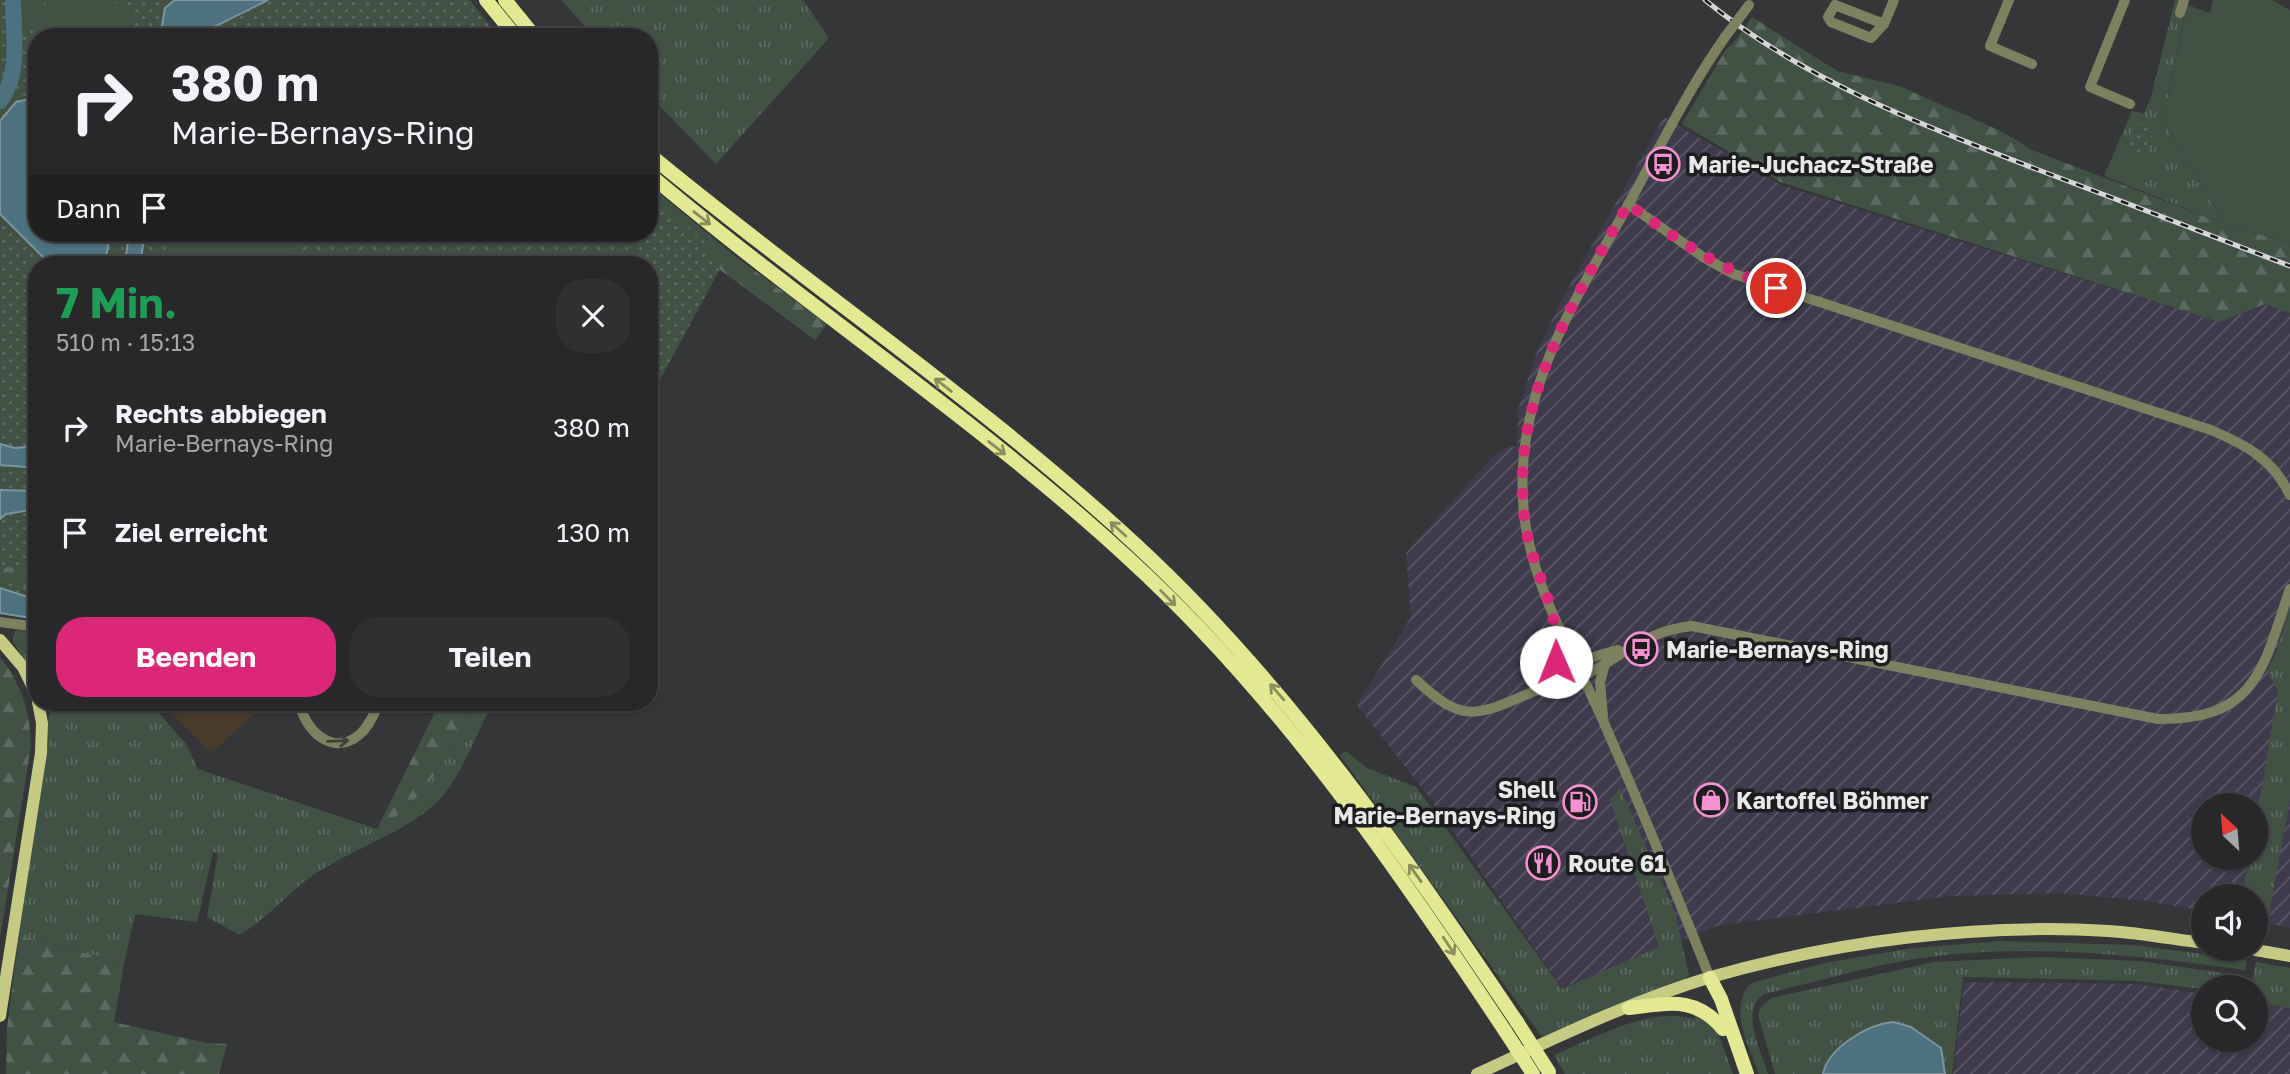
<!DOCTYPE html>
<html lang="de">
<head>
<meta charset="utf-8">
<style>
	body { margin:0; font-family:"Golos Text",sans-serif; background:#303032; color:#f1f3f6; height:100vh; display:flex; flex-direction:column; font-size:26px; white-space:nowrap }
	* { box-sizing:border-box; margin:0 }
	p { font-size:23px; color:#a5a6a8 }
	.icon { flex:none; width:38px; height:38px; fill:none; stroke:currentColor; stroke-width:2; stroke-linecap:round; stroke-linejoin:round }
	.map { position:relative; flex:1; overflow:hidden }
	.details { position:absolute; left:28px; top:256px; width:630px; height:455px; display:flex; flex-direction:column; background:#28282a; border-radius:28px; box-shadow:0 2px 5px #0004,0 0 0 2px #444447 }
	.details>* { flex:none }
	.banner { position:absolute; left:28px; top:28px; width:630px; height:214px; border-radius:28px; box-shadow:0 2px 5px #0004,0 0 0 2px #444447; background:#28282a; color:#f1f3f6; overflow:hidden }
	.needle { width:46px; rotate:334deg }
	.tools { position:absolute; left:2191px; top:793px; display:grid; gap:14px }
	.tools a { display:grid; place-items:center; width:77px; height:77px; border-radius:50%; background:#28282a; box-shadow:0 2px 5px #0004,0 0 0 2px #444447; font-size:35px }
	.pin { position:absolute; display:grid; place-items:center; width:60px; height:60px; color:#fff; margin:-30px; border:4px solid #fff; border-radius:50%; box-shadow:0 2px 7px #0007 }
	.me { position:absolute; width:77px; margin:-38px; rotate:359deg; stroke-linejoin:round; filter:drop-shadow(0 0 5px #0008) }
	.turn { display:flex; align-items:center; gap:24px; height:147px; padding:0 28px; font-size:32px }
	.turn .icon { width:91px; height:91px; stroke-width:2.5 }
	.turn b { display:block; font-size:49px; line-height:60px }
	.then { display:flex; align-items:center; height:66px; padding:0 28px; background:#0003; gap:14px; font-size:26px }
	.round { display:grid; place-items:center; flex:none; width:74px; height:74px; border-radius:28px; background:#303032 }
	.head { display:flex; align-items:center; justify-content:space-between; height:119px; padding:0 28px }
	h1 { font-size:42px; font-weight:700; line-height:52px; color:#1e9e55 }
	.button { display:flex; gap:14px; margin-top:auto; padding:14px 28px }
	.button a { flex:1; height:80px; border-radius:28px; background:#db2777; color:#fff; font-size:28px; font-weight:700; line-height:80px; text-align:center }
	.button a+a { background:#303032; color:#f1f3f6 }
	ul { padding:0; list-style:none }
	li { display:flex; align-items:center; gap:21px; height:105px; padding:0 28px }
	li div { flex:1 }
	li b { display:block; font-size:26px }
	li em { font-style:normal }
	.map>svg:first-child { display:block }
</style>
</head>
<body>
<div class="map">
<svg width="2290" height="1074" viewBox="0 0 2290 1074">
	<defs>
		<pattern id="industrial-furrows" width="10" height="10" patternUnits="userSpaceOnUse" patternTransform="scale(1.75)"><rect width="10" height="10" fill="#3f3b4c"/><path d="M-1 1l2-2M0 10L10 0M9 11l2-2" fill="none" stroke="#5b5766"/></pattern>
		<pattern id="grass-tufts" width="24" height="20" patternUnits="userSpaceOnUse" patternTransform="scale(1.75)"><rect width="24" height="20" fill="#415245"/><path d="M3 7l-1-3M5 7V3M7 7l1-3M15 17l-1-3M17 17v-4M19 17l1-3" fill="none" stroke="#5c6b60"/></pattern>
		<pattern id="forest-firs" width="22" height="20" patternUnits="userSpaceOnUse" patternTransform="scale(1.75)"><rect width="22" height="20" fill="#415245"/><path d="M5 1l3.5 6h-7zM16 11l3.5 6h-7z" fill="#5c6b60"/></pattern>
		<pattern id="park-dots" width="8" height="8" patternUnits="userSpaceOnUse" patternTransform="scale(1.75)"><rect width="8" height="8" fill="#415245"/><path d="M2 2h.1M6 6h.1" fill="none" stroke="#5c6b60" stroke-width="1.8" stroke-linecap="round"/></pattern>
	</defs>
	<rect width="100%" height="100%" fill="#353638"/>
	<path fill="url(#industrial-furrows)" fill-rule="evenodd" d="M1664,117L1781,185L2219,322L2265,304L2290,313V928L2256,921V896H2203V911L2147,901L2059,893L1952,896L1720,925L1562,988L1429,797L1357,705L1411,617L1406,553L1494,455L1505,448L1517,446L1518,410L1536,354L1562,299ZM2203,805H2256V858H2203Z
		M1964,982L2139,984L2203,994V1040H2256V1002L2290,1008V1074H1953Z"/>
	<path fill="#483b2c" d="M161,702H268L211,753Z"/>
	<path fill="url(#grass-tufts)" d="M561,0H803L829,38L716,164L649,95V37H595Z
		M2175,0H2180L2177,16L2184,18L2165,112L2168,129L2225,224L2104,176L2132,111L2144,113L2151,97Z
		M2290,605V799L2267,924L2256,921V896H2242L2249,858H2256V823L2278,691L2267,671L2277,651Z
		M15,630L37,633V681L13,641Z
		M54,702H149L186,744L198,769L377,829C424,804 453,748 477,702H493C477,733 464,770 442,797C413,830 347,851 309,878C291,891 254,931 238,934L207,917L218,854L213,852L197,922L135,914L124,964L19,935L48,744V720Z
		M1346,751L1367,768L1416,787L1562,989L1659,947L1610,800L1620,788L1675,913L1689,975L1681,982L1542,1037L1340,755Z
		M2001,941L2133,945L2247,960L2245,970C2143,956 2039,944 1936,956C1878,963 1821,981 1764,994C1739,1011 1761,1050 1768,1074H1759C1749,1045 1727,1009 1751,983L1825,963L1913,948Z
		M2042,957L2139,961L2230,974L2241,983L2240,987L2203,989L2137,981L1963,977L1952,1074H1945C1946,1045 1914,1019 1886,1023C1867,1026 1854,1041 1841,1054C1834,1060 1826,1066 1823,1074H1775L1758,1015L1761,1007L1771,998L1934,962Z
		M2256,962L2290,968V1008L2256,1002V987H2251Z
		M1698,1011L1715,1025L1733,1074H1565L1554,1055C1595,1038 1649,1006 1694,1019Z"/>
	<path fill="url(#forest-firs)" d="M1752,17L1837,71L1899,86L2003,132L2032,150L2225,224L2290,243V313L2265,304L2219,322L1780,182L1682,124L1726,49L1732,45Z
		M649,185L736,257L827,324L815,340L704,258L649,233Z
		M37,510V599L0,587V520Z
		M0,657C22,685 30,711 31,746L0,939Z
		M440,702H477C453,748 424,804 377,829Z
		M19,935L124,964L114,1022L206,1043L227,1044L219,1074H6L7,1028Z"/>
	<path fill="url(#park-dots)" d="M0,0H470L498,37H37V233H649V193L703,240L720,269L649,400V264H37V572L2,566L0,574Z
		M2135,122L2155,128L2146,156L2126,150Z
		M0,578L37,596V620L0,614Z"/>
	<path fill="#415245" d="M22,0H42L40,31L22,29Z
		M46,0C72,0 112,0 135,7L133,37H40Z
		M2213,0H2272L2290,10V243L2225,224L2168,129L2165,112L2187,5L2210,13Z
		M2126,150L2146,156L2136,179L2118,172Z
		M177,233H294L289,264H173Z"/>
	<path fill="#4c717f" stroke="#7a959f" stroke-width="2" d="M175,0H268L194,37H160L165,8Z
		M30,99L37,102V233H110L105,264H50L0,214V121L16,102Z
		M129,233H145L140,264H125Z
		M0,444L15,448L37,446V468L0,465Z
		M0,490L37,491V509L6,514L0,519Z
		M0,588L37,600V619L0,613Z
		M1893,1022L1911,1027L1941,1048L1945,1074H1823C1828,1048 1868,1024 1893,1022Z"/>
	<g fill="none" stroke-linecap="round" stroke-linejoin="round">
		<path stroke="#4c717f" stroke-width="16" d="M0,101C21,74 13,33 13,0"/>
		<path stroke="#7e815f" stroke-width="10" d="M2009,0L1990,46L2032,64
			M2125,0L2090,87L2130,104
			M2180,13L2184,0
			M1884,24L1835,5L1828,17L1831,22L1871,38L1884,24L1894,0
			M1628,204L1703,257L1734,274L2211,430C2246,445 2273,459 2290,495
			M0,622L37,627
			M1546,678L1556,662V630
			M1416,680C1462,723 1475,717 1530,693C1546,686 1565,685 1581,677C1622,658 1643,631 1692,626L2158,719C2258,720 2263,667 2290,589
			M1535,689C1558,666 1587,658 1618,650
			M299,702C304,728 331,758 359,735C369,727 374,713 380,702
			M1603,716L1600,682L1606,661
			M1710,978C1676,893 1641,807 1604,723C1576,658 1538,599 1526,528C1506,407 1571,307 1627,207C1659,149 1687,91 1725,37"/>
		<path stroke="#c6cb84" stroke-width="12" d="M0,640L23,667L37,696
			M2244,948L2290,956
			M0,1016L41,753L42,723L38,702
			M1477,1074C1553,1039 1631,1001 1711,977C1836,941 1979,923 2109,931C2140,933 2172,939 2203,943"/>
		<path stroke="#e3e892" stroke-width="14" d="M486,0L516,37
			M505,0L535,37
			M649,154C808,286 982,402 1134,543C1286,683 1402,851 1517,1022
			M649,174C805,306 977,419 1128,558C1278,695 1393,862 1505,1031
			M1710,978L1721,999L1747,1074
			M1629,1008C1668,1004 1695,995 1723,1029"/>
		<defs>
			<path id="rail" d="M1705,0C1803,80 1920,124 2036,169C2121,201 2205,233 2290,266"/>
		</defs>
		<use href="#rail" stroke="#d5d6d8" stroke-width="5"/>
		<use href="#rail" stroke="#1d1d1f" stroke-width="2.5" stroke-dasharray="8" stroke-linecap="butt"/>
		<path stroke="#7e815f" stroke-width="10" d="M1725,37L1749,5"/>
		<path stroke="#e3e892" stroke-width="14" d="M1517,1022L1549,1072
			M1505,1031L1533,1074"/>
	</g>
	<defs><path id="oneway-shaft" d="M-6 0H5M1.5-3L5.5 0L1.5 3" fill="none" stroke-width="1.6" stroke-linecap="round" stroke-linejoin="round" transform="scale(1.75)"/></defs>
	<g stroke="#8a8d5e">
		<use href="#oneway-shaft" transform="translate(702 218) rotate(38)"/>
		<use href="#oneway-shaft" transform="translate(943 385) rotate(-143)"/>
		<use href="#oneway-shaft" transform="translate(997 448) rotate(38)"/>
		<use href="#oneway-shaft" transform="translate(1118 529) rotate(-138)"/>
		<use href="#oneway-shaft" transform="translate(1168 598) rotate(45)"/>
		<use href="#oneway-shaft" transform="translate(1277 692) rotate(-131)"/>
		<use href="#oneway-shaft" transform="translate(1415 873) rotate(-125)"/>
		<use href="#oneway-shaft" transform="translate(1449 946) rotate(57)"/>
	</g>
	<use stroke="#3f4035" href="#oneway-shaft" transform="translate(338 741) rotate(-2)"/>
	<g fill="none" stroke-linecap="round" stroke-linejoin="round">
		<path stroke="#db2777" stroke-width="12" stroke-dasharray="0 21.6" d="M1556,662C1563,616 1533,572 1526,528C1506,408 1572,304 1628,204C1678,240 1717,268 1776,288"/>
	</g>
	<defs>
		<symbol id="bus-ring" viewBox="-11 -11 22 22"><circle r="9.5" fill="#1d1d1f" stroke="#f590d1" stroke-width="1.5"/><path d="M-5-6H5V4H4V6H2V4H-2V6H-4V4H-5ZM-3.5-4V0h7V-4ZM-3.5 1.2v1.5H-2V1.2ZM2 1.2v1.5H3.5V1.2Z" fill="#f590d1"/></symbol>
		<symbol id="shop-ring" viewBox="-11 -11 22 22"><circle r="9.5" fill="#1d1d1f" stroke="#f590d1" stroke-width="1.5"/><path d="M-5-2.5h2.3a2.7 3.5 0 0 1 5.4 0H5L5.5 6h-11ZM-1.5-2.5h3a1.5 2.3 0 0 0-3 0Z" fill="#f590d1"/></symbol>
		<symbol id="fuel-ring" viewBox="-11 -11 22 22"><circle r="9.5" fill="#1d1d1f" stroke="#f590d1" stroke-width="1.5"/><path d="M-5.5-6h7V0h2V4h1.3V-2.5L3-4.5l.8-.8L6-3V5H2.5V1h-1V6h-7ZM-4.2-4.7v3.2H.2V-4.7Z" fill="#f590d1"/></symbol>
		<symbol id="restaurant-ring" viewBox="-11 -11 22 22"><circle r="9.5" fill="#1d1d1f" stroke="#f590d1" stroke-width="1.5"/><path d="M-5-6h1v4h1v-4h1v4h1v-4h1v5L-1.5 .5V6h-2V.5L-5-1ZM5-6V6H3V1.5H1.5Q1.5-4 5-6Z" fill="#f590d1"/></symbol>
	</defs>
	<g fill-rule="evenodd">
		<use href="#bus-ring" x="1644" y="145" width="38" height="38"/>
		<use href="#bus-ring" x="1622" y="630" width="38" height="38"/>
		<use href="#shop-ring" x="1692" y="781" width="38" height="38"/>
		<use href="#fuel-ring" x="1561" y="783" width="38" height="38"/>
		<use href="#restaurant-ring" x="1524" y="844" width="38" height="38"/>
	</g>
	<g text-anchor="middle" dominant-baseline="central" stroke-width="7" stroke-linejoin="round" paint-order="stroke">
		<g font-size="23" font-weight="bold" fill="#e7e8ea" stroke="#1d1d1f" text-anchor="start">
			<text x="1688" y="164">Marie-Juchacz-Straße</text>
			<text x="1666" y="649">Marie-Bernays-Ring</text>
			<text x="1556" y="789" text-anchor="end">Shell<tspan x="1556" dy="26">Marie-Bernays-Ring</tspan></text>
			<text x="1736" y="800">Kartoffel Böhmer</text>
			<text x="1568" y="863">Route 61</text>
		</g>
	</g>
</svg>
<div class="tools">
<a><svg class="needle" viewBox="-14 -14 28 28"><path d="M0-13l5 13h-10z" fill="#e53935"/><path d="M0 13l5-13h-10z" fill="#a5a6a8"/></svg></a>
<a><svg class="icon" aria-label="sound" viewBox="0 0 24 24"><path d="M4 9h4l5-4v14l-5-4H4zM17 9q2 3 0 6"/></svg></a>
<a><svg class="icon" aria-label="search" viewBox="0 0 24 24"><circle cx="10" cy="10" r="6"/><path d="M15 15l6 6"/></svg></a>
</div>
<div class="pin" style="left:1776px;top:288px;background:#d93025"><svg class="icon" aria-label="arrive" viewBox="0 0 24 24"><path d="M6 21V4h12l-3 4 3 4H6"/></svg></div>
<svg class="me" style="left:1556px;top:662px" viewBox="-20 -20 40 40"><circle r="19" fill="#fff"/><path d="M0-13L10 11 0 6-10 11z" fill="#db2777"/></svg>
<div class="banner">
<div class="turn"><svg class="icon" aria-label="right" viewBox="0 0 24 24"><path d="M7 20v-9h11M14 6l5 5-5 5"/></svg><div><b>380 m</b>Marie-Bernays-Ring</div></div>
<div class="then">Dann<svg class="icon" aria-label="arrive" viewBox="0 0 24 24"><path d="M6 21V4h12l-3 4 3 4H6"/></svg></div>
</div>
<section class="details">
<div class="head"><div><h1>7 Min.</h1><p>510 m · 15:13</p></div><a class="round"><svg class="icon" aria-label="close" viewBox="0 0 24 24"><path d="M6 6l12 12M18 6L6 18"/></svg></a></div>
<ul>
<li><svg class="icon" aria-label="right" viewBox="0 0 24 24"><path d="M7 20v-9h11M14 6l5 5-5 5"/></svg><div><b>Rechts abbiegen</b><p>Marie-Bernays-Ring</p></div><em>380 m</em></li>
<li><svg class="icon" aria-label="arrive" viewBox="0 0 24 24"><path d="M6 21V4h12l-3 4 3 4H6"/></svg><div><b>Ziel erreicht</b></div><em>130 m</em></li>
</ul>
<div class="button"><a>Beenden</a><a>Teilen</a></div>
</section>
</div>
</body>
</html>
